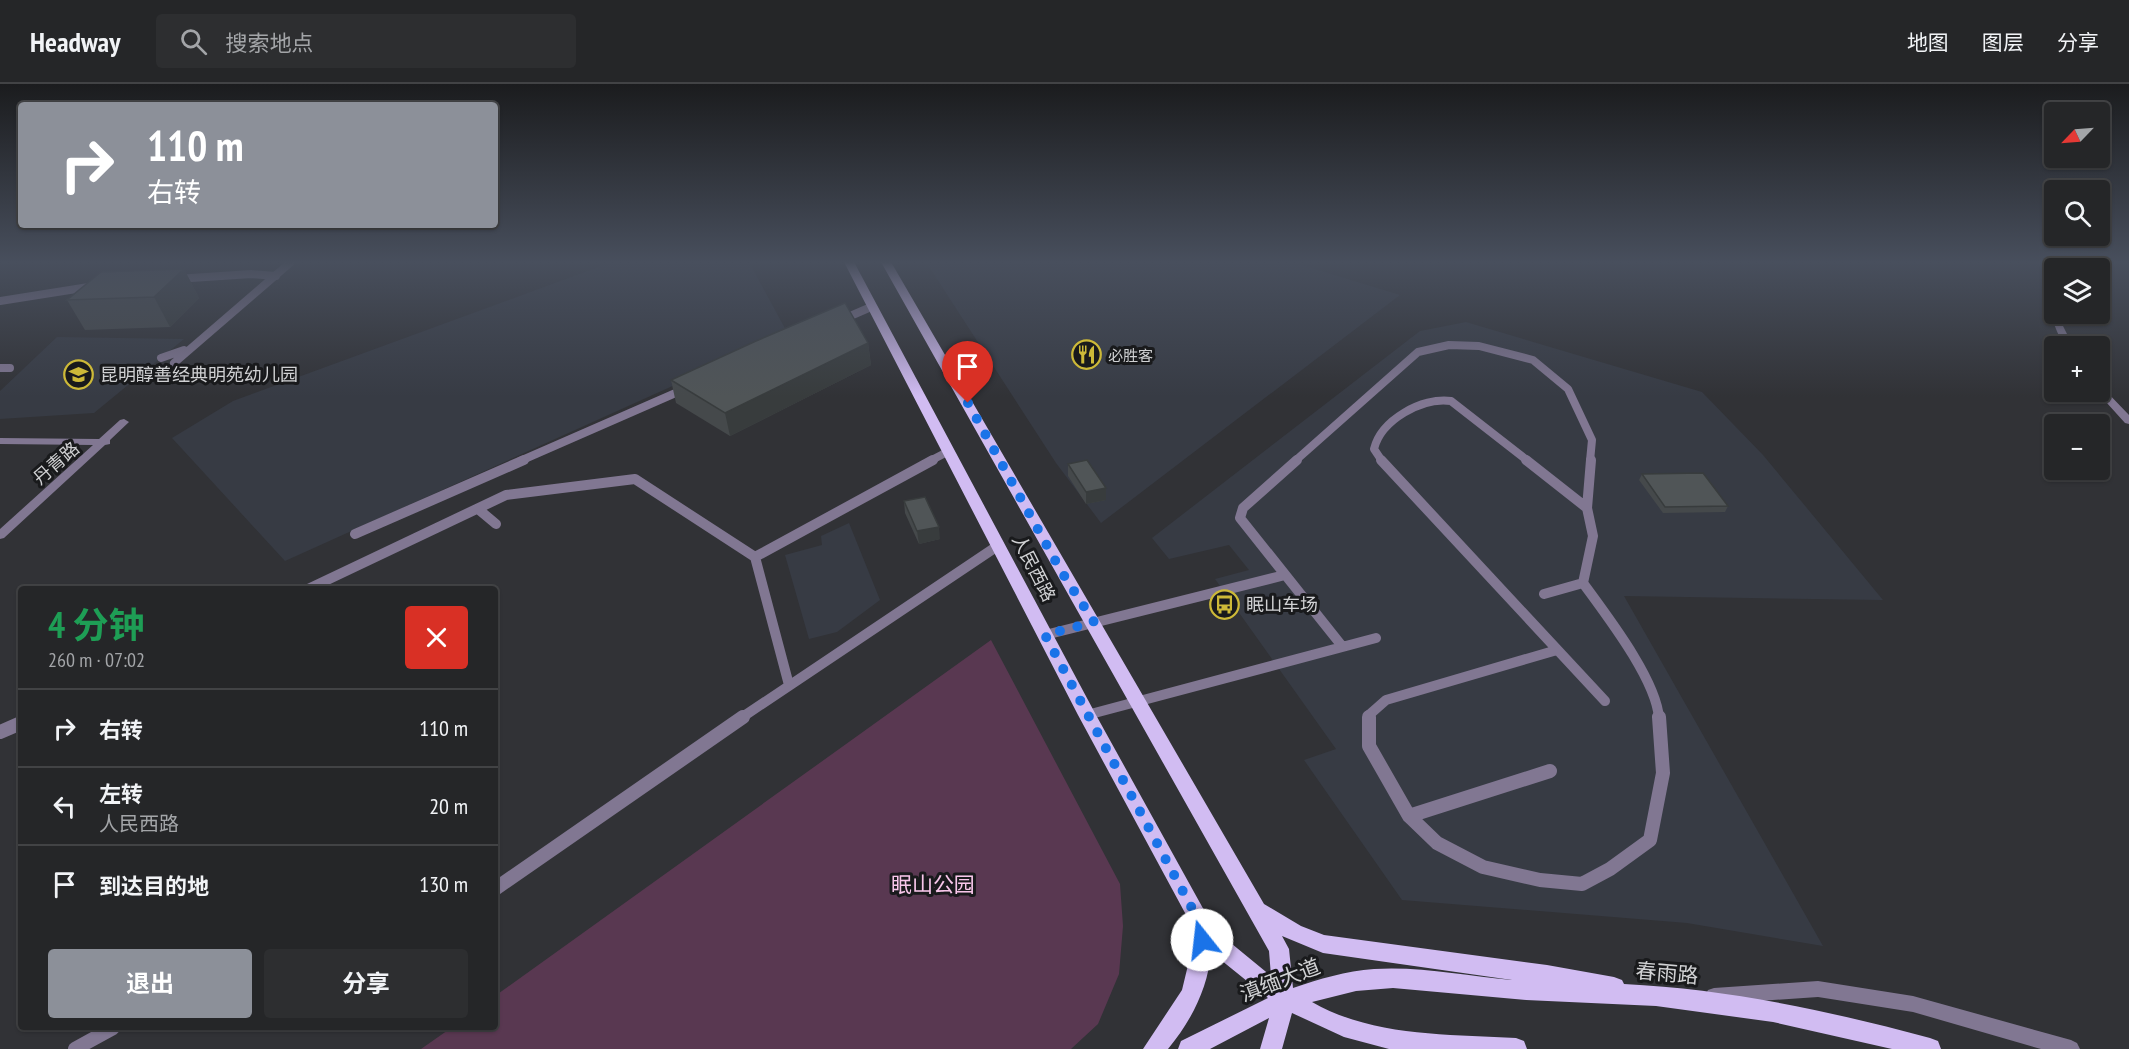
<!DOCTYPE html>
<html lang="zh">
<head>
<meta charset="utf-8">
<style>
	body { margin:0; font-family:"PT Sans Narrow","Noto Sans SC",sans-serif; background:#2d2e30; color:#f1f3f6; height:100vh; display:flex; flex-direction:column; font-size:22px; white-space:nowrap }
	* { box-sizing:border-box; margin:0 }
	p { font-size:20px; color:#a3a5a8 }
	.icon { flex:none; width:33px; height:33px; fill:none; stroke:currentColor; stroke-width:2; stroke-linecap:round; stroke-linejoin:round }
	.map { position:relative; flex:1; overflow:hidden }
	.side { position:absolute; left:18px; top:502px; width:480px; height:444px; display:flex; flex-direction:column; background:#252628; border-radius:6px; box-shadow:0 2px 4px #0004,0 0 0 2px #424345 }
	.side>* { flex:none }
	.hud { position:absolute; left:18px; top:18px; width:480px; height:126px; border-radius:6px; box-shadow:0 2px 4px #0004,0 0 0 2px #424345; background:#8c9099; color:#fff; overflow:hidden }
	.needle { width:39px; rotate:245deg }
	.fabs { position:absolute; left:2044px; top:18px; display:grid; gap:12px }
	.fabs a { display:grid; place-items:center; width:66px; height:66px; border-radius:6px; background:#252628; box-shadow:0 2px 4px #0004,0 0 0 2px #424345; font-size:30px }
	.pin { position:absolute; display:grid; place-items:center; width:51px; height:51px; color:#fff; margin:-62px -26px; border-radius:50% 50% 50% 0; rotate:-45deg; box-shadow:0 0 6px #0007 }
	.pin .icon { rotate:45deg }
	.me { position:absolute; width:66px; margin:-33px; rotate:344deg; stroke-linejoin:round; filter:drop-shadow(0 0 4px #0008) }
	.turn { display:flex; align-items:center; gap:21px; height:126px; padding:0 30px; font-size:27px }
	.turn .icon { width:78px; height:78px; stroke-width:2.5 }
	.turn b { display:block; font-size:42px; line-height:51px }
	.round { display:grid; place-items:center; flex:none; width:63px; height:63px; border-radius:6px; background:#2d2e30 }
	.summary { display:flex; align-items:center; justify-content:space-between; height:102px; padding:0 30px }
	h1 { font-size:36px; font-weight:700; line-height:45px; color:#1e9e55 }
	.primary-button { display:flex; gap:12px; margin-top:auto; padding:12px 30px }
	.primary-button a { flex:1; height:69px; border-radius:6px; background:#8c9099; color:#fff; font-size:24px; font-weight:700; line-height:69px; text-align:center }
	.primary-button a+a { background:#2d2e30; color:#f1f3f6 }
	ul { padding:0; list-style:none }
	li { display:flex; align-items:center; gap:18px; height:78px; padding:0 30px; border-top:2px solid #424345 }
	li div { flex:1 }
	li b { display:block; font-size:22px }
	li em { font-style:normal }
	header { display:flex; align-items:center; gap:36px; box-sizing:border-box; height:84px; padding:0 30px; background:#252628; border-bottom:2px solid #424345 }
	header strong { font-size:28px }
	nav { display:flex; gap:33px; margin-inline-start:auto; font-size:21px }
	.search { width:420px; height:54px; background:#2d2e30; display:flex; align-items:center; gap:15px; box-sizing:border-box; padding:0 21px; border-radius:6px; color:#a3a5a8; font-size:22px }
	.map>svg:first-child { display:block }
</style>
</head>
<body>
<header>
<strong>Headway</strong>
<div class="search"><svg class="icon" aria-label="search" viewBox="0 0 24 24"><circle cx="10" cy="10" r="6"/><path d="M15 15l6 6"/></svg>搜索地点</div>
<nav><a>地图</a><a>图层</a><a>分享</a></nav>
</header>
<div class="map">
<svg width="2129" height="965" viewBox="0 0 2129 965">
	<rect width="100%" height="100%" fill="#313236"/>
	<path fill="#373b44" d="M612,178H749L788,250L285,477L172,354L233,317Z
		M926,178H1292L1400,211L1101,439L1056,379Z
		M1466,238L1702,308L1763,371L1883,516L1624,512L1823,862L1687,839L1402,816L1304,676L1336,665L1215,495L1249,486L1229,461L1169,475L1152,454L1420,247Z
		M57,253L184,255L94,329L0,335V307Z
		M849,439L880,516L837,548L809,555L785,471L822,461L821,452Z"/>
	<path fill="#593851" d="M991,556L1120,800L1123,842L1119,890L1098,940L1071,965H421L451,944H495V912Z"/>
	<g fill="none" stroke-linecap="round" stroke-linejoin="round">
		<path stroke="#817792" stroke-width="8" d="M176,195L251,190L276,192
			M0,217L95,202
			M841,236L871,223
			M161,274L184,266
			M174,279L291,178
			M0,284H10
			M520,377L687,304
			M930,377L949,367
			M1295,377L1418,268L1449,261L1479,262L1533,276L1568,305L1592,356L1590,377
			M1382,377L1374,365C1381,336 1422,313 1451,317L1528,377"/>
		<path stroke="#817792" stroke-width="10" d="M1297,376L1243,424L1240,434L1342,562
			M1381,376L1605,617
			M1526,376L1587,424
			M1591,376L1587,424L1593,452L1583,499C1607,532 1656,595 1659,634
			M478,425L496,440
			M355,450L524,376
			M306,506L506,411L635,395L755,473
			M1544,510L1583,499
			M1045,551L1285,491
			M789,601L755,473L933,376
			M1087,631L1376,554
			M741,634L999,461
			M1369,634V631L1386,616L1557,566"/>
		<path stroke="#817792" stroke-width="14" d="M1369,633V662L1409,732L1437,759L1483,783L1540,796L1582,800L1610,785L1650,756L1663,689L1659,633
			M0,648L21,639
			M1409,732L1550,687
			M495,805L743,633
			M75,965L113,944"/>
		<path fill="#817792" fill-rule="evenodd" d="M124,335L129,338L110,356V360L105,361L4,454L0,455V445L93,361L0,360V354L99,355L120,336Z
			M1818,897L1913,912L2071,956L2077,959L2080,965H2041L1913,928L1818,913L1714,920L1708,918L1705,912L1708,906L1714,904Z"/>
		<path fill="#817792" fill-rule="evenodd" d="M2048,178H2056L2055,230H2059L2063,242L2073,262H2065C2048,236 2047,209 2048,178Z
			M2100,303L2103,304L2129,331V340L2125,339L2097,308H2100Z"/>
		<path fill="#d1bcf2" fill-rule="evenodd" d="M844,178H854L1096,631L1215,846L1271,892L1269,867L881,178H891L1264,820L1301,842L1324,851L1547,881L1614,893L1622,896L1624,900C1728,905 1830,927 1930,954L1938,957L1941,965H1892L1773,938L1656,922L1526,916L1393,904L1356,907L1312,918C1373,953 1448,950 1516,954L1524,957L1527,965H1389L1344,953L1292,929L1282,965H1260L1269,934L1210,965H1178L1181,957L1268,914L1211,868C1208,905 1191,937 1168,965H1143L1182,906L1189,877L1191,840L1078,631ZM1282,852L1323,869L1512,896C1466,892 1420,882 1374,885C1346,887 1319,895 1293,904L1289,865Z"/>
	</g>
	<path fill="#45494b" d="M184,185L199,214L170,243L85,246L67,216Z
		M868,259L871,281L730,352L676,319L671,296Z
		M1068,380L1106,404V416L1086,420L1068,392Z
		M1642,390L1728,422L1725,428L1663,429L1639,396Z
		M904,417L940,455L919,460L905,429Z"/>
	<path fill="#383c3d" d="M184,185L199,214L170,243L154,213Z
		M868,259L871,281L730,352L725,329Z
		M1106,404V416L1086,420V408Z
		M939,443L940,455L919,460L917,447Z"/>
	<path fill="#505557" stroke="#383c3d" stroke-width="1.5" d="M184,185L154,213L67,216L101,188Z
		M845,219L868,259L725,329L671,296L756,257Z
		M1087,376L1106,404L1086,408L1068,380Z
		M1703,389L1728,422L1665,423L1642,390Z
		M925,413L939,443L917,447L904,417Z"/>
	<linearGradient id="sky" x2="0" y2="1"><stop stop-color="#1b1c1e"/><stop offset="0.57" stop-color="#484f5d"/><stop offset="1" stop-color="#484f5d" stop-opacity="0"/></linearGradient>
	<rect width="2129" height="313" fill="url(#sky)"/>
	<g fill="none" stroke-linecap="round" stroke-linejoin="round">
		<path stroke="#1a73e8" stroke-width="10" stroke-dasharray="0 18" d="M968,319L1061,487L1094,538L1045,551L1201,841L1202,856"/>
	</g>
	<defs>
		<symbol id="restaurant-ring" viewBox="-11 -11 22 22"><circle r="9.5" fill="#191a1c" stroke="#cdb938" stroke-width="1.5"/><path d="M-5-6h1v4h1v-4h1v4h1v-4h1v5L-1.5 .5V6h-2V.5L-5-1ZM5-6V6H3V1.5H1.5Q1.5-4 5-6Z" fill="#cdb938"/></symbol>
		<symbol id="school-ring" viewBox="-11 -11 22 22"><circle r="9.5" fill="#191a1c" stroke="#cdb938" stroke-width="1.5"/><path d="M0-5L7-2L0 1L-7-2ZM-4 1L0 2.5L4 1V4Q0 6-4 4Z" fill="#cdb938"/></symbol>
		<symbol id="bus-ring" viewBox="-11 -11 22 22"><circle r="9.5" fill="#191a1c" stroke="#cdb938" stroke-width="1.5"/><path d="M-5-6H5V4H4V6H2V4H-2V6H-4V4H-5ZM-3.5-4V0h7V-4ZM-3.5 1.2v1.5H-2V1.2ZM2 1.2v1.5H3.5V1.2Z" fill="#cdb938"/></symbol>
	</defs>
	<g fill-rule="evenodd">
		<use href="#restaurant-ring" x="1070" y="254" width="33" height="33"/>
		<use href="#school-ring" x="62" y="274" width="33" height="33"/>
		<use href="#bus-ring" x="1208" y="504" width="33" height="33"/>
	</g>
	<g text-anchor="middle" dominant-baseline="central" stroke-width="6" stroke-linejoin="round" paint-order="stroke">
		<g font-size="15" fill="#d0d1d3" stroke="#191a1c" text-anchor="start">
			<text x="1108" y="271">必胜客</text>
		</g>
		<g font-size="18" fill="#d0d1d3" stroke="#191a1c" text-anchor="start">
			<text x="100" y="290">昆明醇善经典明苑幼儿园</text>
			<text x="1246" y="520">眠山车场</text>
		</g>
		<g font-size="18" fill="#d0d1d3" stroke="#191a1c">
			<text transform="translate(56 379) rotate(-41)">丹青路</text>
			<text transform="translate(1034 484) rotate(63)">人民西路</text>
		</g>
		<g font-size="21" fill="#f8c6ea" stroke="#191a1c">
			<text x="933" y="800">眠山公园</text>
		</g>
		<g font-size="21" fill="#d0d1d3" stroke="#191a1c">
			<text transform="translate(1667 889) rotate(5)">春雨路</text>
			<text transform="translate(1280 896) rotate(-21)">滇缅大道</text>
		</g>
	</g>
</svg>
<div class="fabs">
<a><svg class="needle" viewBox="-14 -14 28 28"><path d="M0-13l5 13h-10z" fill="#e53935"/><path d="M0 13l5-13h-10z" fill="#a3a5a8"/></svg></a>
<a><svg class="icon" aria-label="search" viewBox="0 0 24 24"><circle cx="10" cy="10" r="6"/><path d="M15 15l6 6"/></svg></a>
<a><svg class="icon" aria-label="layers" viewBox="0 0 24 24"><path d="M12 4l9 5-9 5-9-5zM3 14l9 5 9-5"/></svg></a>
<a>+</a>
<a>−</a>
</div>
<div class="pin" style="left:968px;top:319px;background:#d93025"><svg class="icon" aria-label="arrive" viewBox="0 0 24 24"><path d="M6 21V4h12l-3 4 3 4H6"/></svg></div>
<svg class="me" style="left:1202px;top:856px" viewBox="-20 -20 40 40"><circle r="19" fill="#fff"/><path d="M0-13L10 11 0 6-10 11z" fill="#1a73e8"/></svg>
<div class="hud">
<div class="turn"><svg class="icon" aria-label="right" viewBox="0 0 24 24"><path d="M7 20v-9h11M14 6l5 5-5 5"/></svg><div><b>110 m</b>右转</div></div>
</div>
<section class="side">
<div class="summary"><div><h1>4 分钟</h1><p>260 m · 07:02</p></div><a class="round" style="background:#d93025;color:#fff"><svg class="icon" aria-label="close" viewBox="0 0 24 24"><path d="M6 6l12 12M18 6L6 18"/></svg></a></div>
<ul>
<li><svg class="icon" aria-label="right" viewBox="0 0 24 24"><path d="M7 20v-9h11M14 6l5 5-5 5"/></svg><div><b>右转</b></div><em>110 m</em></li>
<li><svg class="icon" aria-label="left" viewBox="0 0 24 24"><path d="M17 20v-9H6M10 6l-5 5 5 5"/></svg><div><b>左转</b><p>人民西路</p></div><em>20 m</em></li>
<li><svg class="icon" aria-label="arrive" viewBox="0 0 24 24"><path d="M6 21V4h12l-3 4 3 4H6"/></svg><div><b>到达目的地</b></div><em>130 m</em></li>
</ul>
<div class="primary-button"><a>退出</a><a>分享</a></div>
</section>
</div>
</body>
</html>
